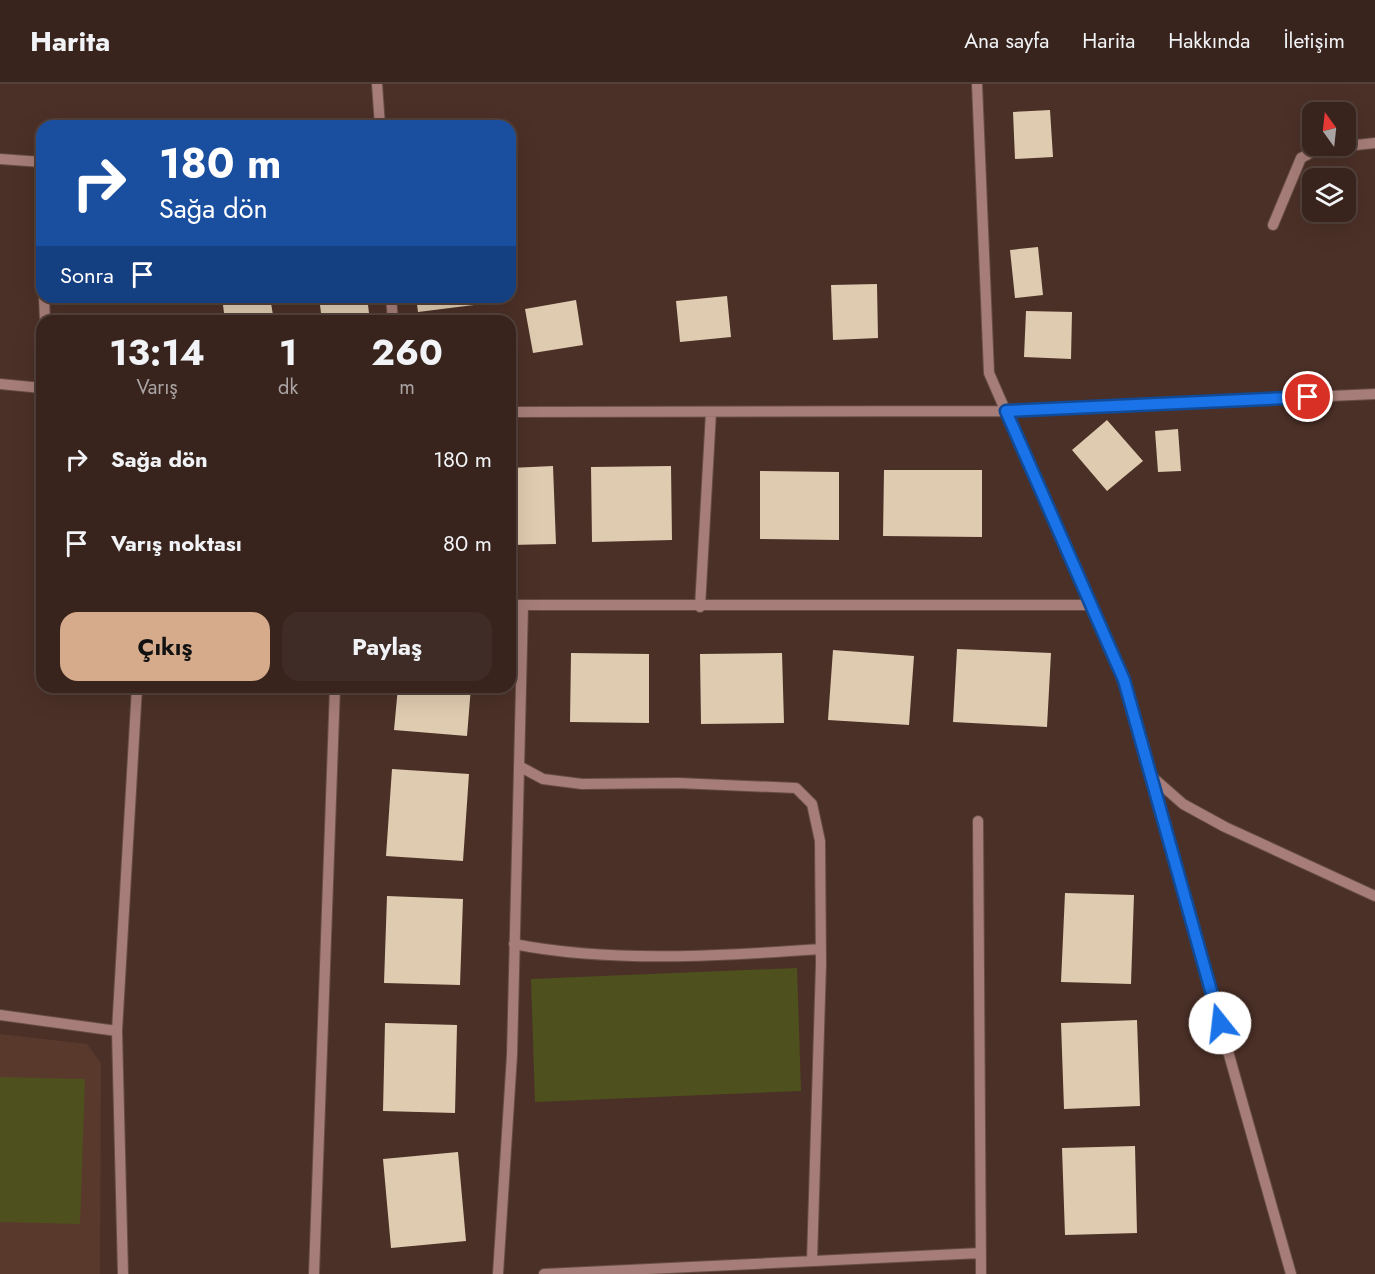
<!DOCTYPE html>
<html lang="tr">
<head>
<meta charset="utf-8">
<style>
	body { margin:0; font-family:Jost,sans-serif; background:#3f2c26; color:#f1f3f6; height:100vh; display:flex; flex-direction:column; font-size:22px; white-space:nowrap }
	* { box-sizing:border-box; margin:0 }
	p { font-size:20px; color:#aba4a4 }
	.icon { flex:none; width:33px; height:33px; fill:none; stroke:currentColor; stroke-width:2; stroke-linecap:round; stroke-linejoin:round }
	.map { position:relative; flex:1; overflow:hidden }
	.sheet { position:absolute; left:36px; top:231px; width:480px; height:378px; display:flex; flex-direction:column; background:#38241d; border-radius:18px; box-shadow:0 6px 24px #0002,0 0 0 2px #52413b }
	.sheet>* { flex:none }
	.top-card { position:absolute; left:36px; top:36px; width:480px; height:183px; border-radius:18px; box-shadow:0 6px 24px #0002,0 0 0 2px #52413b; background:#1a4fa0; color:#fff; overflow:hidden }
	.needle { width:39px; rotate:345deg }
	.fabs { position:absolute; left:1302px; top:18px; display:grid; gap:12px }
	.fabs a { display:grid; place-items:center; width:54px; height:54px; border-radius:12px; background:#38241d; box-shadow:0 6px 24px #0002,0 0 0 2px #52413b; font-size:30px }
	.pin { position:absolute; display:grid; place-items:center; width:51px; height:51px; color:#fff; margin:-26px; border:3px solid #fff; border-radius:50%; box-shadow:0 2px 6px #0007 }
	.me { position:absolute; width:66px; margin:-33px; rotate:344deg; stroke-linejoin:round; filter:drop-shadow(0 0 4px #0008) }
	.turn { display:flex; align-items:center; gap:21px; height:126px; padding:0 24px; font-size:27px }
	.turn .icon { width:78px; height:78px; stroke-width:2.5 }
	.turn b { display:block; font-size:42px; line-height:51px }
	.then { display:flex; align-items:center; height:57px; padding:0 24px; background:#0003; gap:12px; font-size:22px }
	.eta { display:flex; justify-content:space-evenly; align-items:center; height:102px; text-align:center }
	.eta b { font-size:36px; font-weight:700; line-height:42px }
	.action { display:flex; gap:12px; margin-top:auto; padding:12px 24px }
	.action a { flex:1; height:69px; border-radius:18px; background:#d6ab8b; color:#111; font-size:24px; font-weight:700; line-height:69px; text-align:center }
	.action a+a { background:#3f2c26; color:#f1f3f6 }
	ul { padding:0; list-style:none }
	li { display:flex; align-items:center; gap:18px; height:84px; padding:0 24px }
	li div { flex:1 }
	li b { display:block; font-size:22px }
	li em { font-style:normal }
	header { display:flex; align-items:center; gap:36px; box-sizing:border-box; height:84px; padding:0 30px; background:#38241d; border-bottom:2px solid #52413b }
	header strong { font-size:28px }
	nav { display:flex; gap:33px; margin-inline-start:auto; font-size:21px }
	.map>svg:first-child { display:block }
</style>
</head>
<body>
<header>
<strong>Harita</strong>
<nav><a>Ana sayfa</a><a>Harita</a><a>Hakkında</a><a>İletişim</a></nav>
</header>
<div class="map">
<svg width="1375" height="1190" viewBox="0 0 1375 1190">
	<rect width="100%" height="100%" fill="#4b3027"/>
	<path fill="#5a392d" d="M0,950L87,960L101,979L100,1190H0Z"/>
	<path fill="#4e511d" d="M797,884L801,1007L535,1018L531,895Z
		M0,993L85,995L80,1140L0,1138Z"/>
	<path fill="#dfcbb0" d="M1050,26L1053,73L1015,75L1013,28Z
		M1038,163L1043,211L1015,214L1010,166Z
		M877,200L878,254L833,256L831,201Z
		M727,212L731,253L680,258L676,217Z
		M222,213H270L274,237H225Z
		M319,213H367L370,237H322Z
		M416,213H473L474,221L418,228Z
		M576,216L583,261L533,269L525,225Z
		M1026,227L1072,228L1071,275L1024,273Z
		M1107,336L1143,377L1107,407L1072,366Z
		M1178,345L1181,387L1158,388L1155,347Z
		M553,382L556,460L510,461V384Z
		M671,382L672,456L592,458L591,383Z
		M884,386H982V453L883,452Z
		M760,387L839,388V456L760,455Z
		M957,565L1051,569L1047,643L953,638Z
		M833,566L914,572L909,641L828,636Z
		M571,569L649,570V639L570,638Z
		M782,569L784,639L701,640L700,570Z
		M398,603H471L467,652L394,646Z
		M392,685L469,690L463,777L386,772Z
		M1065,809L1134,811L1131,900L1061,898Z
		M387,812L463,815L460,901L384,899Z
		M1137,936L1140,1022L1064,1025L1061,939Z
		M385,939L457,941L455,1029L383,1027Z
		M1135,1062L1137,1149L1065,1151L1062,1064Z
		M458,1068L466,1157L391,1164L383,1075Z"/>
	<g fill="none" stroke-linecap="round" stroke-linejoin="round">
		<defs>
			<path id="minor" d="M377,0L380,42
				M977,0L989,289L1123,596L1291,1190
				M0,75L42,78
				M1273,141L1301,74L1318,65L1375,59
				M44,213L45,237
				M391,213L393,237
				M0,300L42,304
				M510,328L1006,327L1375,310
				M510,521H1091
				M700,523L711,328
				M519,682L543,695L582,700L678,699L796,704L812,720L820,757L821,880L812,1177
				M1150,691L1183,720L1225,743L1375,812
				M978,737L981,1190
				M514,860C609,879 724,872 821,865
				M0,931L117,947
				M123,1190L117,947L137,603
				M314,1190L335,603
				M498,1190L512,971L523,521
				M544,1190L981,1169"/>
		</defs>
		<use href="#minor" stroke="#664d44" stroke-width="12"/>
		<use href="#minor" stroke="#a67d78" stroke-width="10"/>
	</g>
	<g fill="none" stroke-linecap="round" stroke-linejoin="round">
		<defs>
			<path id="route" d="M1220,939L1124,596L1006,327L1308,313"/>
		</defs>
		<use href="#route" stroke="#114b97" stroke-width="15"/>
		<use href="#route" stroke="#1a73e8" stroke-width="10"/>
	</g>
</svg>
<div class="fabs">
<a><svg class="needle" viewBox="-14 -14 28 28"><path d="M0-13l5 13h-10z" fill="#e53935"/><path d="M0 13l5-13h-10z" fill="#aba4a4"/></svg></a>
<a><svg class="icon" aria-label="layers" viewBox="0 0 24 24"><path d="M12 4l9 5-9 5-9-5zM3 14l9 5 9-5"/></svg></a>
</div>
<div class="pin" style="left:1308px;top:313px;background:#d93025"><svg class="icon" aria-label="arrive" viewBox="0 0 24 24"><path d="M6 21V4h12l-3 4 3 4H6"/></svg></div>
<svg class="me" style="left:1220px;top:939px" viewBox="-20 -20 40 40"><circle r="19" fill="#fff"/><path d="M0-13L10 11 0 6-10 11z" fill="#1a73e8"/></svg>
<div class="top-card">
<div class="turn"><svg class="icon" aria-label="right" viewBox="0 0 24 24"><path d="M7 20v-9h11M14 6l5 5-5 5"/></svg><div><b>180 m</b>Sağa dön</div></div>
<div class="then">Sonra<svg class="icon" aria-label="arrive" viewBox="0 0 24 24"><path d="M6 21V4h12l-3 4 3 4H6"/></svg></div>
</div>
<section class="sheet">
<div class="eta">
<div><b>13:14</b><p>Varış</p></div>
<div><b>1</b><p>dk</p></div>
<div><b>260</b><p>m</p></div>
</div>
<ul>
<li><svg class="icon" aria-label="right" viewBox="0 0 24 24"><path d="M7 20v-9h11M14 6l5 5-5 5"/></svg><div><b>Sağa dön</b></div><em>180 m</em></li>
<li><svg class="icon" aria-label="arrive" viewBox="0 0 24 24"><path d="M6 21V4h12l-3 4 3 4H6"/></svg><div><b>Varış noktası</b></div><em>80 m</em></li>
</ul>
<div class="action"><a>Çıkış</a><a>Paylaş</a></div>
</section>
</div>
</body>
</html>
